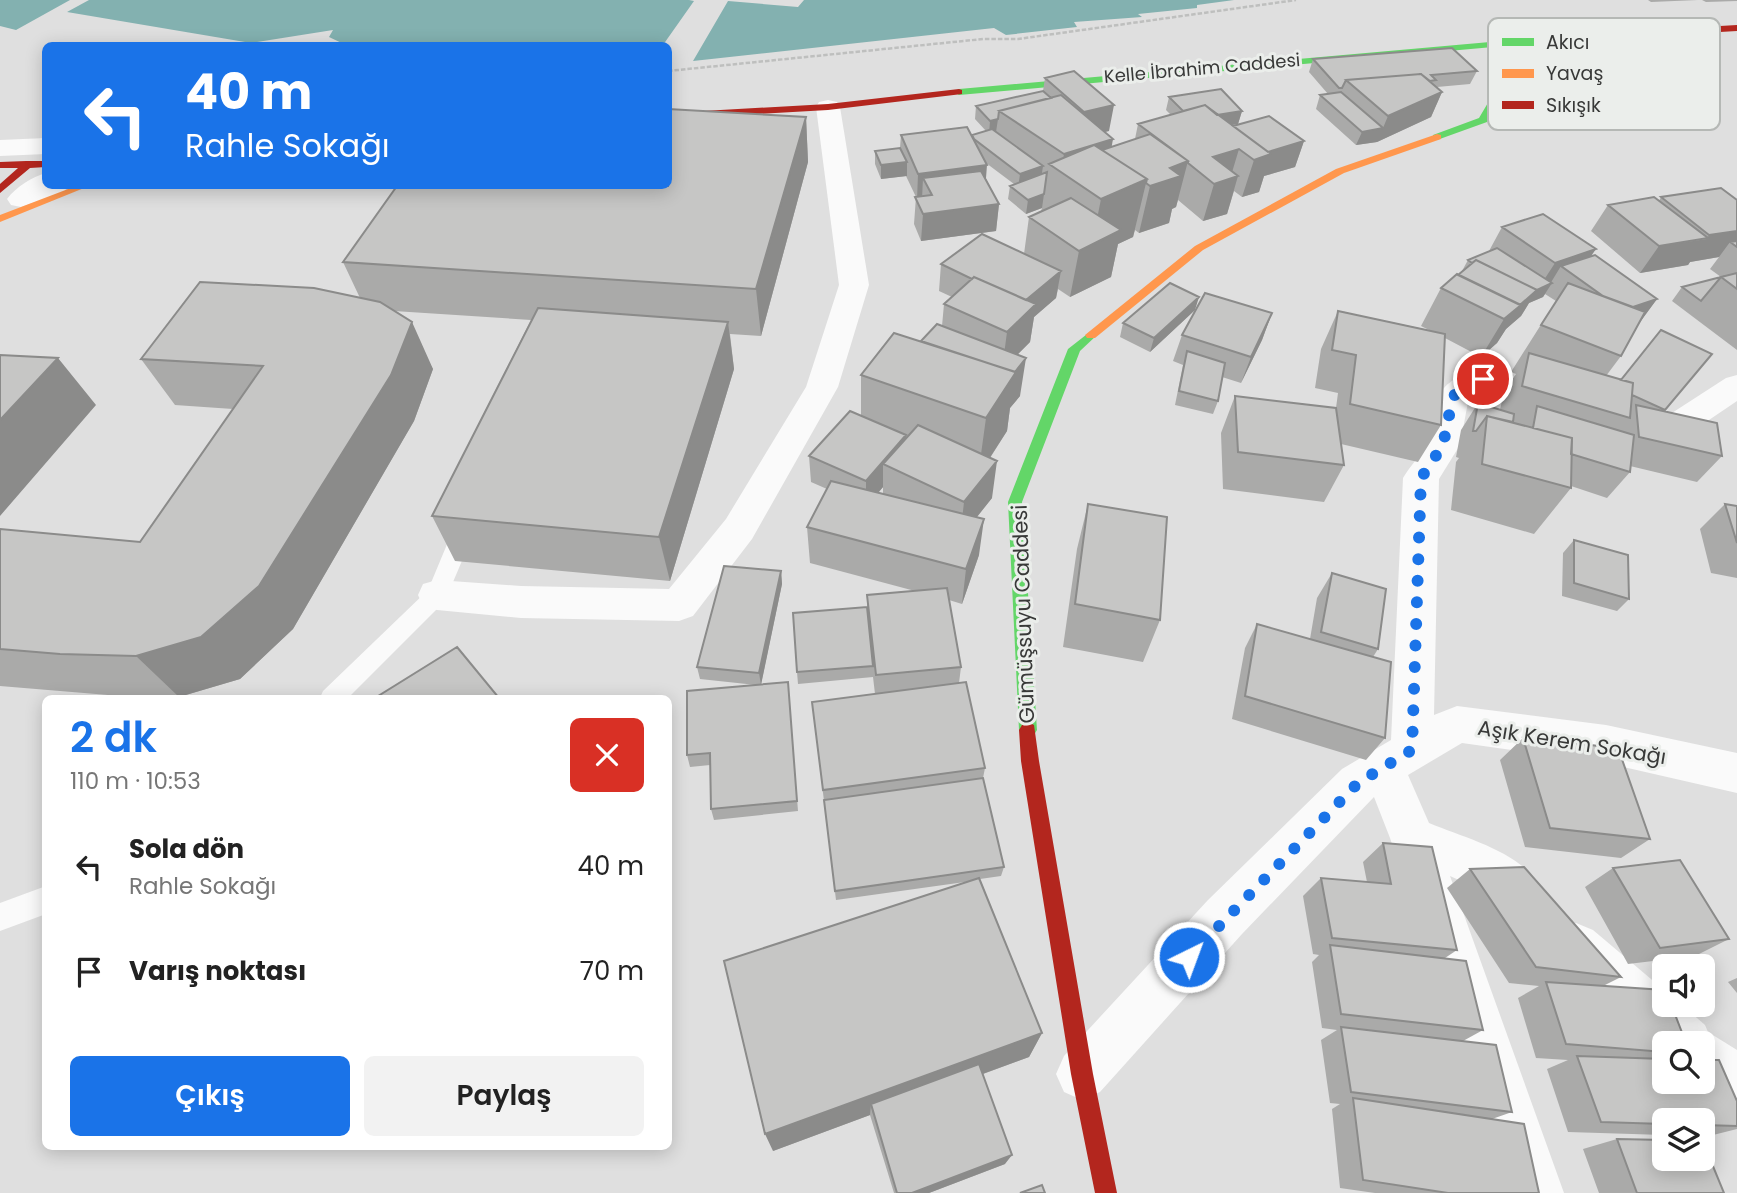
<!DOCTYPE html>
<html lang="tr">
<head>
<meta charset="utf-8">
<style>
	body { margin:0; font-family:Poppins,sans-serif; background:#f2f2f2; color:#222; height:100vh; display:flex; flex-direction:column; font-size:26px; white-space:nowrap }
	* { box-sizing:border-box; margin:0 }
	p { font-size:23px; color:#767676 }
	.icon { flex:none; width:38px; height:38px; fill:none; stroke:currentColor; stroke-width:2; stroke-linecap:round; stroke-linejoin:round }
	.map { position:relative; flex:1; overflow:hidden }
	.panel { position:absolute; left:42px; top:695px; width:630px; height:455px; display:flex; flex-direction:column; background:#fff; border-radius:10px; box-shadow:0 4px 18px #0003 }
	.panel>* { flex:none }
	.hud { position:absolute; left:42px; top:42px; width:630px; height:147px; border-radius:10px; box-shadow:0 4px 18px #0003; background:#1a73e8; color:#fff; overflow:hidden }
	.controls { position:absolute; left:1652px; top:954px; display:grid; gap:14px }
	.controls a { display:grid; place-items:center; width:63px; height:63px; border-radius:10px; background:#fff; box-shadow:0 4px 18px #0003; font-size:35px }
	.pin { position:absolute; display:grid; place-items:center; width:60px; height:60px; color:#fff; margin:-30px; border:4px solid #fff; border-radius:50%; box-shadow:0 2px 7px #0007 }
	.me { position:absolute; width:77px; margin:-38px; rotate:42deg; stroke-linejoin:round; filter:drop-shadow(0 0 5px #0008) }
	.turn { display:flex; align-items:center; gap:24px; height:147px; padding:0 28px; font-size:32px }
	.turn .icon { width:91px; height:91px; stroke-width:2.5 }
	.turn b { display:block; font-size:49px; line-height:60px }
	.round { display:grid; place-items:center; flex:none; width:74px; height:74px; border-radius:10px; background:#f2f2f2 }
	.head { display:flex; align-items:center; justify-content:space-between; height:119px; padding:0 28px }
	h1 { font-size:42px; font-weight:600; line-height:52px; color:#1a73e8 }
	.button { display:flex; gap:14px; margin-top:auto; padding:14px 28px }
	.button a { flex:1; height:80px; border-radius:10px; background:#1a73e8; color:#fff; font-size:28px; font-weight:600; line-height:80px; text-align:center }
	.button a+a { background:#f2f2f2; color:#222 }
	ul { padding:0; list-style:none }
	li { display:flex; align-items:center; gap:21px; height:105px; padding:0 28px }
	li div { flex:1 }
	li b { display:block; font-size:26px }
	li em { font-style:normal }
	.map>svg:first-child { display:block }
</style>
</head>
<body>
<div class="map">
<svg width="1737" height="1193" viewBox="0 0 1737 1193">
	<rect width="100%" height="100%" fill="#dfdfdf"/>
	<path fill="#83b1b0" d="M0,0H70L16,30L0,26Z
		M89,0H689L694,1L663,45L348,46L329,37L333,30L251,43L67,12Z
		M804,0H1234L1197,5V8L1138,14L1142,17L1074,22L1077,27L1006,35L994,28L693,61L728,1L798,7Z"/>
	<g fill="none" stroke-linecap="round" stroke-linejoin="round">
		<path stroke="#bebfbe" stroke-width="2.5" stroke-dasharray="4.5 2" stroke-linecap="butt" d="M668,71L983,39H1018L1296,0"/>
		<path fill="#fafafa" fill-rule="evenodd" d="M464,522L472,524L475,530L445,601L348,698H320L323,691L428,590L453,530L456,524Z
			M46,886V914L0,931V903Z"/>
		<path fill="#fafafa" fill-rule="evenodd" d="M828,100L837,102L840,107L869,285L838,387L752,539L693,616L679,621L521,618L437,610L423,606L418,595L423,584L437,580L521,586L669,589L726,519L806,387L839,285L816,107L819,102Z
			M46,138V154L0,156V140Z
			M46,173V186H68L64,192L21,207L11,205L7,199C16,187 32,177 46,173Z
			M1483,368L1571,393L1575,401L1571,409L1559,412L1487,391L1468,402L1460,445L1439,479L1434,715L1457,706L1606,725L1737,753V793L1606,763L1462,743L1408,775L1429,823C1473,841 1530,854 1550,901L1543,917L1526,924L1509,917L1481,890L1450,876L1564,1193H1508L1390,838L1374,797L1242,934L1100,1092L1082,1100L1064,1092L1056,1074L1064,1056L1208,900L1342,769L1391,740L1403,478C1410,466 1423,453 1427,440C1440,397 1431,383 1483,368Z
			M1737,375V401L1675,443L1663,447L1630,437L1625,429L1630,421L1642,417L1658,422L1726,378Z
			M1576,923L1593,930L1664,990V1004H1681L1705,1025L1708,1032L1737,1050V1110L1718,1103L1693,1082H1703V1043H1664V1057L1559,964L1552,947L1559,930Z"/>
		<path fill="#63d668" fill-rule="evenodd" d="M1567,35L1570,36V40L1502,47L1515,74L1487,122L1437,140L1433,139V135L1479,118L1505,74L1493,47L959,95L954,92L959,89L1490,42L1495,39L1499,41Z
			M1091,331L1097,335L1080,351L1022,502L1037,730L1034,735L1028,738L1022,735L1019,730L1008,502L1068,349Z"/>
		<path fill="#ff974d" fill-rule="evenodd" d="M1437,134L1441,135V139L1344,173L1203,250L1095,338H1087L1085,335L1195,246L1336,169Z
			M76,186H89L0,222V215Z"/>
		<path fill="#b3261e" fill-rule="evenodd" d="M1737,25V31L1567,41L1562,38L1567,35Z
			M959,89L962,90V94L828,110L668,119V113L828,104Z
			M26,161H46V167L30,168L0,193V184L18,168H0V162Z
			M1028,722L1034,725L1039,761L1093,1074L1117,1193H1095L1071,1074L1021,761L1019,730L1022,725Z"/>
	</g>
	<path fill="#aaaaa9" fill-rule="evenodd" d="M1648,0H1698L1651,2Z
		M1702,0H1737V1L1706,2Z
		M1313,59L1477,71L1470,84L1437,87L1442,92L1431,117L1377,142L1356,145L1316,109L1320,95L1328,94L1309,72Z
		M1566,75L1600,100L1592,114L1554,105L1559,88Z
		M1045,78L1109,131L1104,132L1112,147L1135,139L1138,124L1171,115L1166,110L1169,97L1242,111L1238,124L1231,125L1233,126L1304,141L1295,167L1264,176L1259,192L1242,197L1234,191L1227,214L1203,221L1178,200L1176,207L1172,209L1169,223L1139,233L1135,230L1133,237L1118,244L1111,277L1070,297L1058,289L1056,298L1034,317L1030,342L1017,355L1020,396L1010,408L1007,431L990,458L992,498L977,517L979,555L962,604L949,600L961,667L959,683L985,768L983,778L1004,867L1001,876L980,879L1042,1033L1029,1057L983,1074L1005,1164L929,1193H894L870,1115L773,1151L972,881L836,900L812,702L875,694L873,677L798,684L797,672L867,607V595L915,591L810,563L807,527L827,489L811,482L809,456L861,416V375L921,341L942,326L944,304L952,297L939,291L941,264L1024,254L1029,217L1041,211L1042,208L1026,214L1008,199L1010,186L1014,184L986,163V179L999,204L996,231L921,241L914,224L916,197L906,176L881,179L875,164V151L900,148L901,135H972L986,131L975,119L976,106L1043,91ZM883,487V494L878,493Z
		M806,117L808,162L761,336L730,334L734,369L670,581L455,561L432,516L531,320L394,311L433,369L414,421L293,629L240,679L179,697L108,695L0,686V529L140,542L233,409L175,405L141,359L360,298L343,262Z
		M1661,197L1737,200V350L1672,301L1682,287L1721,277L1710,269L1719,257L1690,262L1688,265L1640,273L1591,231L1608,205L1659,201Z
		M1502,227L1590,257L1657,299L1639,323L1621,356L1606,376L1621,380L1712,354L1664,411L1722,456L1697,482L1630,466V472L1607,498L1571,486V488L1534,534L1451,510L1456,462L1459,458L1456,457L1461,430L1478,403L1500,410L1504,391L1516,374L1511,372L1556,301L1545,294L1543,297L1529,303L1521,316L1506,329L1497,343L1481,357L1445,338L1441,425L1418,462L1341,444L1344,465L1324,502L1223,489L1221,433L1235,396L1336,408L1338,393L1315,388L1321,349L1338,311L1429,330L1421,326L1441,288L1462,271L1468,260L1489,251Z
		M1195,310L1150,352L1120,337L1123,323Z
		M1272,313L1262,340L1241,383L1222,377L1218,401L1213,414L1175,405L1183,365L1173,361L1182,335Z
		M1088,504L1160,620L1143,662L1063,647L1077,549Z
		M1725,504L1737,506V578L1711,573L1700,529Z
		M1574,540L1629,599L1617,611L1562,596L1563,553Z
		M781,571L782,584L761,684L788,682L798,811L714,820L711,809L710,765L690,767L687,755L756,685L700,679L697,667Z
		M1332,573L1378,649L1373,657L1385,738L1366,760L1232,719L1245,648L1257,624L1310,639L1317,598Z
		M1523,738L1650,839L1621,858L1525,847L1500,760Z
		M1383,843L1457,950L1445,958L1483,1030L1463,1041L1512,1112L1492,1119L1539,1193H1375L1340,1188L1332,1109L1340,1104L1330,1103L1321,1040L1337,1030L1322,1028L1312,962L1319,955L1313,954L1303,896L1321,878L1367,882L1363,862Z
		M1613,868L1729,939L1695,956L1628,964L1585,887Z
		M1470,869L1621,977L1603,986L1664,1043V1082L1737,1101V1129L1709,1136H1703V1120H1664V1135L1568,1132L1547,1069L1568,1060L1536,1058L1518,998L1539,986L1509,983L1447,888Z
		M1737,978V993L1728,982Z
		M1617,1139L1724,1193H1599L1583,1149Z"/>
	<path fill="#8b8b8a" d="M1442,92L1431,117L1377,142L1356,145L1362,132L1383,128L1388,116Z
		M1114,105L1109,131L1079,138L1084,112Z
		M1242,111L1238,124L1186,132L1189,119Z
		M806,117L808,162L761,336L756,289Z
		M998,119L996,132L989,134L990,121Z
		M1113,139L1110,156L1061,172L1064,154Z
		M1304,141L1295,167L1264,176L1259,192L1242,197L1254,160L1263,153Z
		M1239,149L1230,179L1238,176L1227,214L1203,221L1214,184L1213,157Z
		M1188,161L1176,207L1172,209L1169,223L1139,233L1150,186L1170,168Z
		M907,162V176L881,179V165Z
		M987,165L985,191L923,178L922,199L917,200L918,174Z
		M1043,166L1041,179L1018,188L1020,174Z
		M1147,179L1133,237L1118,244L1111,277L1070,297L1079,251L1092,244L1101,199Z
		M1044,194L1042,208L1026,214L1028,200Z
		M999,204L996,231L921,241L923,214Z
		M1737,231V247L1730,242L1719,257L1690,262L1688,265L1640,273L1659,246L1707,239L1709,235Z
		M1596,249L1578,275L1561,266L1550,284L1552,283L1543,297L1529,303L1521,316L1506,329L1497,343L1481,357L1504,319L1510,313L1538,289L1555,263Z
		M1061,271L1056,298L1034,317L1030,342L1002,370L1007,332L1021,304Z
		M1199,297L1195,310L1150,352L1154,338Z
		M1657,299L1638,325L1623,310Z
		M1272,313L1262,340L1241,383L1251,357Z
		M412,322L433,369L414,421L293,629L240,679L179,697L136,656Z
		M728,322L734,369L670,581L659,537Z
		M58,358L96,405L0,516V420Z
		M1026,358L1020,396L1010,408L1007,431L978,476L986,418L1002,387Z
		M906,435L905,461L883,464V487L866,507V481Z
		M997,461L992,498L960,538L964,502Z
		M984,519L979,555L962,604L966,569Z
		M781,571L782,584L761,685L759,673Z
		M1042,1033L1029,1057L873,1114L871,1104L870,1115L773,1151L765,1134Z
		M1012,1155L1005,1164L929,1193H912Z"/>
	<path fill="#c6c6c5" stroke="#8b8b8a" stroke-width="2" d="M1452,48L1477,71L1431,75L1436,80L1430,81L1421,74L1346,80L1342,88H1339L1313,59Z
		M1074,71L1114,105L1084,112L1045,78Z
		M1421,74L1442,92L1388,116L1346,80Z
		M1221,89L1242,111L1217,115L1205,105L1183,111L1169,97Z
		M1043,91L1051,98L999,111L998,119L990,121L976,106Z
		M1341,92L1383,128L1362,132L1320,95Z
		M1061,95L1113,139L1064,154L999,111Z
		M1205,105L1271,154L1254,160L1239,149L1213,157L1238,176L1214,184L1188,163V161L1138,124Z
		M668,109L806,117L756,289L343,262L397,186H668Z
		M1269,116L1304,141L1268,152L1233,126Z
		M967,127L987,165L918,174L901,135Z
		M992,129L1043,166L1020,174L974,139L972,135Z
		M1150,134L1188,161L1170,168L1181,176L1150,186L1146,183L1147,179L1102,150Z
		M1094,145L1147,179L1101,199L1049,164Z
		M900,148L907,162L881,165L875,151Z
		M981,171L999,204L923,214L915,197L932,195L923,178Z
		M1047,172L1044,194L1028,200L1010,186Z
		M1721,188L1737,200V231L1709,235L1661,197Z
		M1654,197L1708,238L1659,246L1608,205Z
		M1071,198L1121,230L1079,251L1029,217Z
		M1543,214L1596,249L1555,263L1502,227Z
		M982,234L1061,271L1026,300L974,277L972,279L941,264Z
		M1737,241V247L1730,242Z
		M1497,248L1552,283L1537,290L1476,260L1472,263L1468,260Z
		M1595,255L1657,299L1633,307L1603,296L1561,266Z
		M1476,260L1537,290L1520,305L1458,275Z
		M1737,273V289L1721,277Z
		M1457,274L1521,305L1504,319L1441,288Z
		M974,277L1036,304L1007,332L944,304Z
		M1721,277L1701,301L1682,287Z
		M200,282L314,288L380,302L412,322L391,375L259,586L201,637L136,656L60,654L0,649V529L140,542L263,366L141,359Z
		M1170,283L1199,297L1154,338L1123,323Z
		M1568,283L1645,312L1621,356L1541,325Z
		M1205,293L1272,313L1251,357L1182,335Z
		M538,308L728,322L659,537L432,516Z
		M1338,311L1445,334L1441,425L1350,404L1356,355L1332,350Z
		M937,324L1026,358L1015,372L921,341Z
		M1661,330L1712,354L1665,410L1632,395L1633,383L1621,380Z
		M894,333L1016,372L986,418L861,375Z
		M1187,351L1225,363L1218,401L1179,391Z
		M1529,353L1633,383L1630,418L1522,386Z
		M0,355L58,358L0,420Z
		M1235,396L1336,408L1344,465L1238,452Z
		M1478,403L1514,414L1513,422L1487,416L1476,431H1473Z
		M1636,405L1717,423L1722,456L1639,437Z
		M1537,406L1634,435L1630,472L1571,454L1572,438L1533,428Z
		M850,411L906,435L866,481L809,456Z
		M1487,416L1572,438L1571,488L1482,464Z
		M918,425L997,461L964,502L883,464Z
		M831,481L984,519L966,569L807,527Z
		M1088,504L1167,517L1160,620L1075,604Z
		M1725,504L1737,506V543Z
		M1574,540L1628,555L1629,599L1574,583Z
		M724,566L781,571L759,673L697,667Z
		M1332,573L1386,589L1378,649L1321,632Z
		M947,588L961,667L876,675L867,595Z
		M867,607L873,666L797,672L793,613Z
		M1257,624L1391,662L1385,738L1245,696Z
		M457,647L499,698H375Z
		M788,682L797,801L711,809L710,753L687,755V691Z
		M966,682L985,768L823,790L812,702Z
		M1523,738L1618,748L1650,839L1550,828Z
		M983,778L1004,867L835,891L824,800Z
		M1383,843L1432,847L1457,950L1332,938L1321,878L1391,884Z
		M1680,860L1729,939L1660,948L1613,868Z
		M1524,867L1621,977L1536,967L1470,869Z
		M979,878L1042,1033L765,1134L724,961Z
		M1330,945L1466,961L1483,1030L1341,1014Z
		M1546,982L1664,990V1004H1671L1686,1043H1664V1052L1566,1044Z
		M1341,1027L1496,1045L1512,1112L1351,1092Z
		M1577,1056L1664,1059V1082H1703V1060H1719L1737,1101V1126L1703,1125V1120H1664V1124L1601,1122Z
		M979,1064L1012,1155L912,1193H897L871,1104Z
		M1353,1098L1524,1124L1539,1193H1448L1363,1180Z
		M1617,1139L1664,1140V1158H1703V1142L1724,1193H1637Z
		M1042,1185L1045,1193H1020Z"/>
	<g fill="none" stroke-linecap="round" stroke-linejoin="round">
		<path stroke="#1a73e8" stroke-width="12" stroke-dasharray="0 21.6" d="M1189,957L1358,783L1412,750L1421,478L1443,445L1453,396L1483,379"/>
	</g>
	<g text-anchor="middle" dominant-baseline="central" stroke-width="6" stroke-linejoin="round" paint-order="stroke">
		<g font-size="18" fill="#383938" stroke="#ebeeeb">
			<text transform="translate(1202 68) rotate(-5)">Kelle İbrahim Caddesi</text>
		</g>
		<g font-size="21" fill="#383938" stroke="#ebeeeb">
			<text transform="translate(1023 614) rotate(-92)">Gümüşsuyu Caddesi</text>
			<text transform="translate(1572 742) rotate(9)">Aşık Kerem Sokağı</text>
		</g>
	</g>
	<rect x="1488" y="18" width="232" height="112" rx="10" fill="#ebeeeb" stroke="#b5b8b5" stroke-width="2"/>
	<rect x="1502" y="38" width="32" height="8" fill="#63d668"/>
	<rect x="1502" y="69" width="32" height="9" fill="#ff974d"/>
	<rect x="1502" y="101" width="32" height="8" fill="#b3261e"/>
	<g font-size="19" fill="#383938">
		<text x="1546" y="49">Akıcı</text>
		<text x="1546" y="80">Yavaş</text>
		<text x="1546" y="112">Sıkışık</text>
	</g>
</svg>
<div class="controls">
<a><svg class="icon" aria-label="sound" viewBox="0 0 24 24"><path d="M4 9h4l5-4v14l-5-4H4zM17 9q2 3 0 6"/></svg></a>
<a><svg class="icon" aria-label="search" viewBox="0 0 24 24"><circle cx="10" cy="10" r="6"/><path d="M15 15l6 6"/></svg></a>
<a><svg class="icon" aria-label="layers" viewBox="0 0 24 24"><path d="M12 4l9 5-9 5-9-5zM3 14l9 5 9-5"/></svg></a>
</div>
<div class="pin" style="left:1483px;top:379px;background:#d93025"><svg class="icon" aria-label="arrive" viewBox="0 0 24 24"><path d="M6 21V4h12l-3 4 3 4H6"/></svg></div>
<svg class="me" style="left:1189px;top:957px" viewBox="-20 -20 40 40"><circle r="17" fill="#1a73e8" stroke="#fff" stroke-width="3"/><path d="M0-11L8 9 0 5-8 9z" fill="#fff"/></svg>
<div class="hud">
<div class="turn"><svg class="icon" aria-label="left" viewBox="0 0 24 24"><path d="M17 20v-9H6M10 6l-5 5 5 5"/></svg><div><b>40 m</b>Rahle Sokağı</div></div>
</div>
<section class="panel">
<div class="head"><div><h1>2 dk</h1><p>110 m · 10:53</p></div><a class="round" style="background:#d93025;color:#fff"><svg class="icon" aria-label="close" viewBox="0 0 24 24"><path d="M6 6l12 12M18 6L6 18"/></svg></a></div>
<ul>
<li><svg class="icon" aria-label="left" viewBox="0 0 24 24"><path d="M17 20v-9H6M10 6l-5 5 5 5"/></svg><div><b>Sola dön</b><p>Rahle Sokağı</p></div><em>40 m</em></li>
<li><svg class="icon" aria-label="arrive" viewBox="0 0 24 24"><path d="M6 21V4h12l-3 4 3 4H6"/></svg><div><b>Varış noktası</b></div><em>70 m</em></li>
</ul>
<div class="button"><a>Çıkış</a><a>Paylaş</a></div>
</section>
</div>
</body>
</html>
